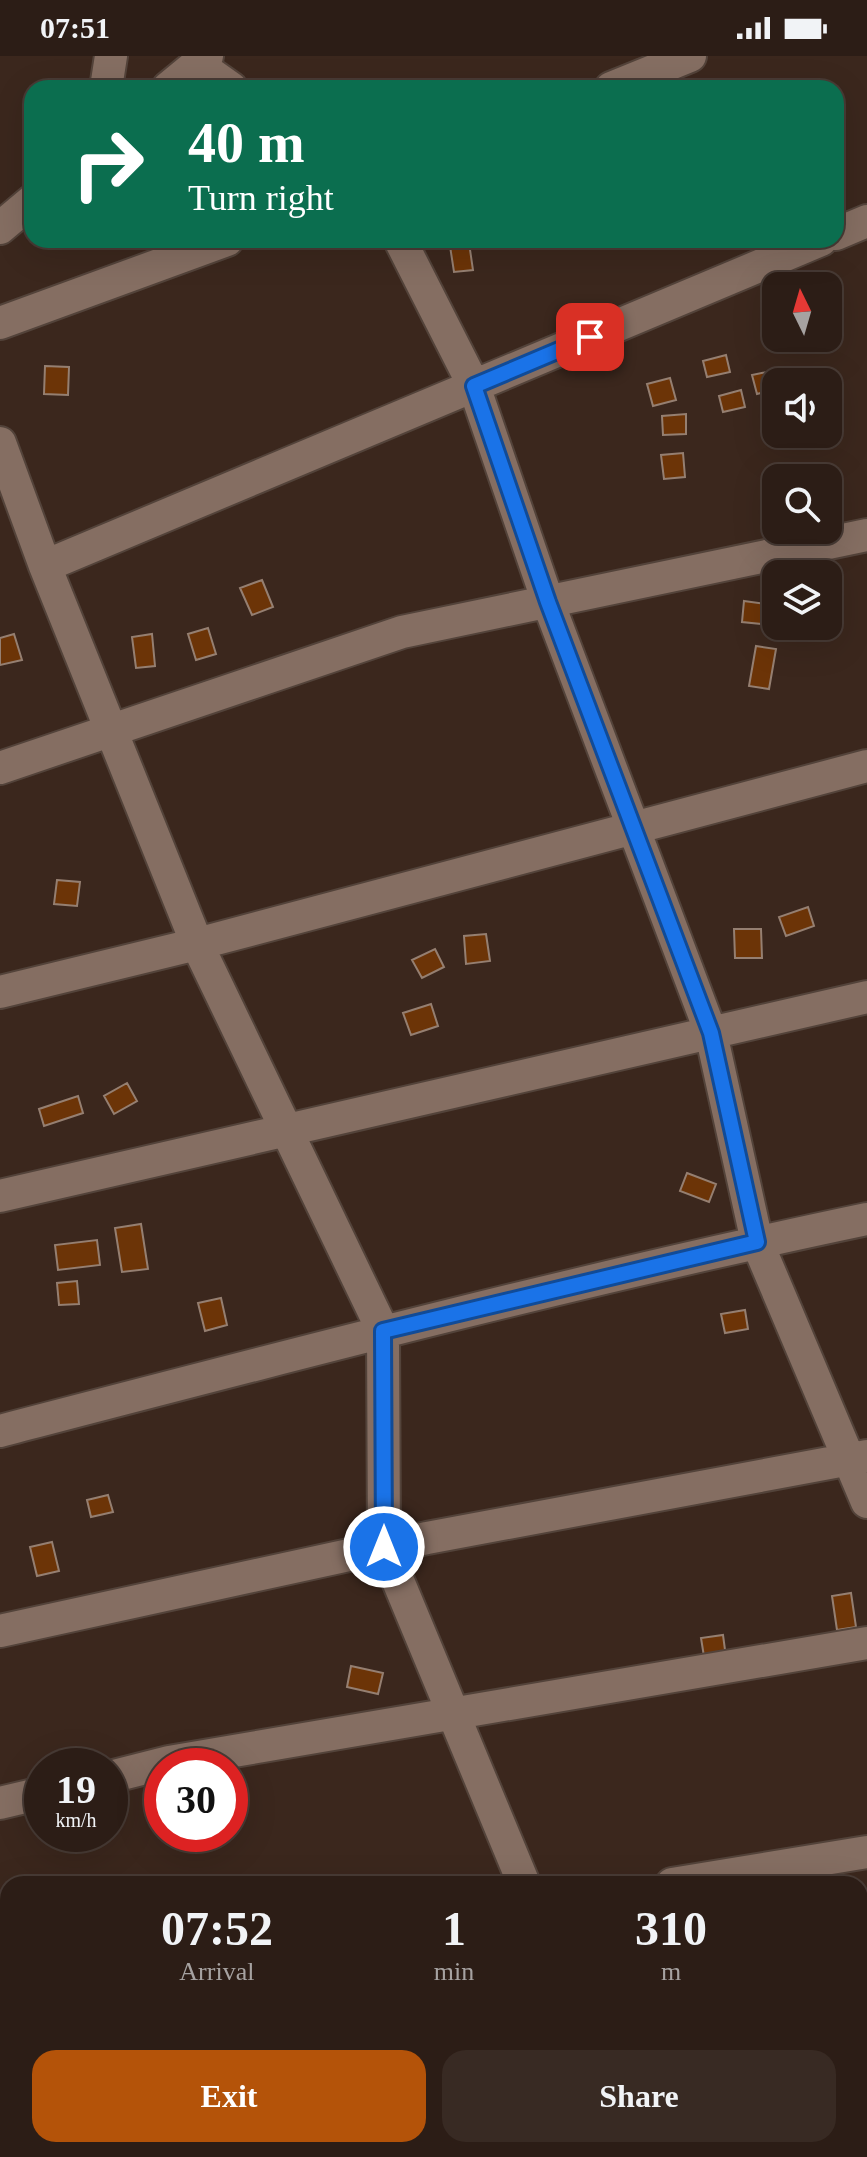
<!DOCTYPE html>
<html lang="en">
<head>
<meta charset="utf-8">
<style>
	body { margin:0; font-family:"Times New Roman",serif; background:#382a23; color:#f1f3f6; height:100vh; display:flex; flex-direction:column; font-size:30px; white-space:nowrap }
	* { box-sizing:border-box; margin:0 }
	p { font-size:26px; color:#a6a2a1 }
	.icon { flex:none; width:44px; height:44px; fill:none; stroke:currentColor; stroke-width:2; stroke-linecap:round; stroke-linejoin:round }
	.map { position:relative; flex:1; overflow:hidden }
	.drawer { position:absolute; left:0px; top:1820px; width:868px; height:282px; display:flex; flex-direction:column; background:#2c1d16; border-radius:24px 24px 0 0; box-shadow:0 8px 32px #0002,0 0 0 2px #483b35 }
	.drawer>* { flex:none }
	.guide { position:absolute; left:24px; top:24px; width:820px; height:168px; border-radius:24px; box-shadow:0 8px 32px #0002,0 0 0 2px #483b35; background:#0b6e4f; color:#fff; overflow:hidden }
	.needle { width:52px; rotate:355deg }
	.controls { position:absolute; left:762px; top:216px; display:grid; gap:16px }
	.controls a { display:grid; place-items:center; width:80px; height:80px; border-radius:16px; background:#2c1d16; box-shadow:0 8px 32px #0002,0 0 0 2px #483b35; font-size:40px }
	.speed { position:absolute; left:24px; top:1692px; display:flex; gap:16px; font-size:40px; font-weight:700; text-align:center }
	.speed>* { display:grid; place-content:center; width:104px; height:104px; border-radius:50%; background:#2c1d16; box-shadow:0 8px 32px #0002,0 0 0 2px #483b35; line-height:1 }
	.speed small { font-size:20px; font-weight:400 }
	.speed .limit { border:12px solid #d22; background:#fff; color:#111 }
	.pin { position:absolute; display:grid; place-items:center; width:68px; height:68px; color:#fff; margin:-34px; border-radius:16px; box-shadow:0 4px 12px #0006 }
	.me { position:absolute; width:88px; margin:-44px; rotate:0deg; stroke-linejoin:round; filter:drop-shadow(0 0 6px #0008) }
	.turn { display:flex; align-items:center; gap:28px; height:168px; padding:0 32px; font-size:36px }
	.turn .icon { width:104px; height:104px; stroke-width:2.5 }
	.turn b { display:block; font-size:56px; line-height:68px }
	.eta { display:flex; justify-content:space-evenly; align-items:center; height:136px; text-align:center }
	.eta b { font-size:48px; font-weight:700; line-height:56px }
	.button { display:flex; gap:16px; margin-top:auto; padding:16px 32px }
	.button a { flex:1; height:92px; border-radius:24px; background:#b45309; color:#fff; font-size:32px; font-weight:700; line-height:92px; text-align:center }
	.button a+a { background:#382a23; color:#f1f3f6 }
	.status { display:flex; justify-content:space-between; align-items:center; height:56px; padding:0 40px; background:#2c1d16; direction:ltr }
	.status svg { height:22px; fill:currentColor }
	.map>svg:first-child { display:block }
</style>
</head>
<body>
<div class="status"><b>07:51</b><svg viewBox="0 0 49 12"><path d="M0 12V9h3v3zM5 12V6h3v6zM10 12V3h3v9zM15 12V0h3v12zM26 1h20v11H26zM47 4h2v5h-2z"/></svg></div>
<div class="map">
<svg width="867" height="2101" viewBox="0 0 867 2101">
	<rect width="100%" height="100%" fill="#3b271d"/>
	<path fill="#6c3407" stroke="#957f71" stroke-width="2" d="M469,187L473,214L454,216L450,190Z
		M726,299L730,316L707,321L703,305Z
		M45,310L69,311L68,339L44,338Z
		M777,314L780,326H776V333L757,338L752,319Z
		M670,322L676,344L653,350L647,328Z
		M741,334L745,351L723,356L719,340Z
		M686,358V378L663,379L662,360Z
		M683,397L685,421L664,423L661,399Z
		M262,524L273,551L252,559L240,532Z
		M744,545L774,549L772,569L742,566Z
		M208,572L216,598L196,604L188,578Z
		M14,578L22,604L0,609V582Z
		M152,578L155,610L136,612L132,581Z
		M756,590L776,593L769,633L749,630Z
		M57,824L80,826L77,850L54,848Z
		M808,851L814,870L786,880L779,861Z
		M734,873H761L762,902H735Z
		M486,878L490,905L466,908L464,880Z
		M435,893L444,911L422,922L412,904Z
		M431,948L438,970L411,979L403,957Z
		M127,1027L137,1045L114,1058L104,1040Z
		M78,1040L83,1057L44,1070L39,1053Z
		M687,1117L716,1128L709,1146L680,1135Z
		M141,1168L148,1213L122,1216L115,1172Z
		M97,1184L100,1209L58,1214L55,1189Z
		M77,1225L79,1248L59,1249L57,1227Z
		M221,1242L227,1269L205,1275L198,1247Z
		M745,1254L748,1273L725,1277L721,1258Z
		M108,1439L113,1456L91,1461L87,1444Z
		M52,1486L59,1515L37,1520L30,1491Z
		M851,1537L856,1571L837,1574L832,1540Z
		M723,1579L728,1616L707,1619L701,1582Z
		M351,1610L383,1617L378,1638L347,1631Z"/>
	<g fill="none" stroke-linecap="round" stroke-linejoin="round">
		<defs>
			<path id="street" d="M197,8L231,32
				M106,32L111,0
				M168,32L207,0
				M611,32L690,0
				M0,172L32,145
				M836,178L867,165
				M400,184L474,330L548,546L711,977L757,1186L867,1446
				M0,267L227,184
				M0,387L45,510
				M0,712L402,576L867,479
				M0,936L197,888L867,710
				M0,1140L867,941
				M0,1375C288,1300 576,1224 867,1163
				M0,1575L427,1482L867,1400
				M110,1721L169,1706L867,1587
				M0,1747L42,1737
				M524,1828L384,1491L383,1275L197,888L45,510L821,184
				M672,1828L867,1796
				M0,1939L8,1937
				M860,2001L867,1999
				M75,2094L77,2101
				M600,2094L604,2101
				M390,2101L412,2094"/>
		</defs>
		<use href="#street" stroke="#53433a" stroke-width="36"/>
		<use href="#street" stroke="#856e62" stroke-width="32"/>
	</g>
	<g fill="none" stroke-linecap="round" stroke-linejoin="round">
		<defs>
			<path id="route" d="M384,1491L383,1275L757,1186L711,977L548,546L474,330L590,281"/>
		</defs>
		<use href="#route" stroke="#114b97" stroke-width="20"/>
		<use href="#route" stroke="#1a73e8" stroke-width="14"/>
	</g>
</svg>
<div class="controls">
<a><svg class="needle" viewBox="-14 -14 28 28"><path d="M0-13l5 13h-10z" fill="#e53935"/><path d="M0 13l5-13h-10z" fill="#a6a2a1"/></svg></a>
<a><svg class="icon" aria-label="sound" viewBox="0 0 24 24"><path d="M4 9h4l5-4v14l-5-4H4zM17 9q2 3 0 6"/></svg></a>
<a><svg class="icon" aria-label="search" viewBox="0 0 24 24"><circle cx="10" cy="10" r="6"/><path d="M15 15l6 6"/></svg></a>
<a><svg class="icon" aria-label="layers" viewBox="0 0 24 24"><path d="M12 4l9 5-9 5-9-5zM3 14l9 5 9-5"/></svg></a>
</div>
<div class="speed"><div>19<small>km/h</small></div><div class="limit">30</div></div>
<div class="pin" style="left:590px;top:281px;background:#d93025"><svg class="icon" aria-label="arrive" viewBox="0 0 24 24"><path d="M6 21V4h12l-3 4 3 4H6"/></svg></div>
<svg class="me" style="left:384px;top:1491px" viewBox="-20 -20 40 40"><circle r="17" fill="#1a73e8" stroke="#fff" stroke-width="3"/><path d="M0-11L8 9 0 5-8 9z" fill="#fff"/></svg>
<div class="guide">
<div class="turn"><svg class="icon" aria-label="right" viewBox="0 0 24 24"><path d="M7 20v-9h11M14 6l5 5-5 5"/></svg><div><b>40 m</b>Turn right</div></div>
</div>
<section class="drawer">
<div class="eta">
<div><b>07:52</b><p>Arrival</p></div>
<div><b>1</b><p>min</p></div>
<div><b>310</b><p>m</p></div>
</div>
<div class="button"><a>Exit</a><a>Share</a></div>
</section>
</div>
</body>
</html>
